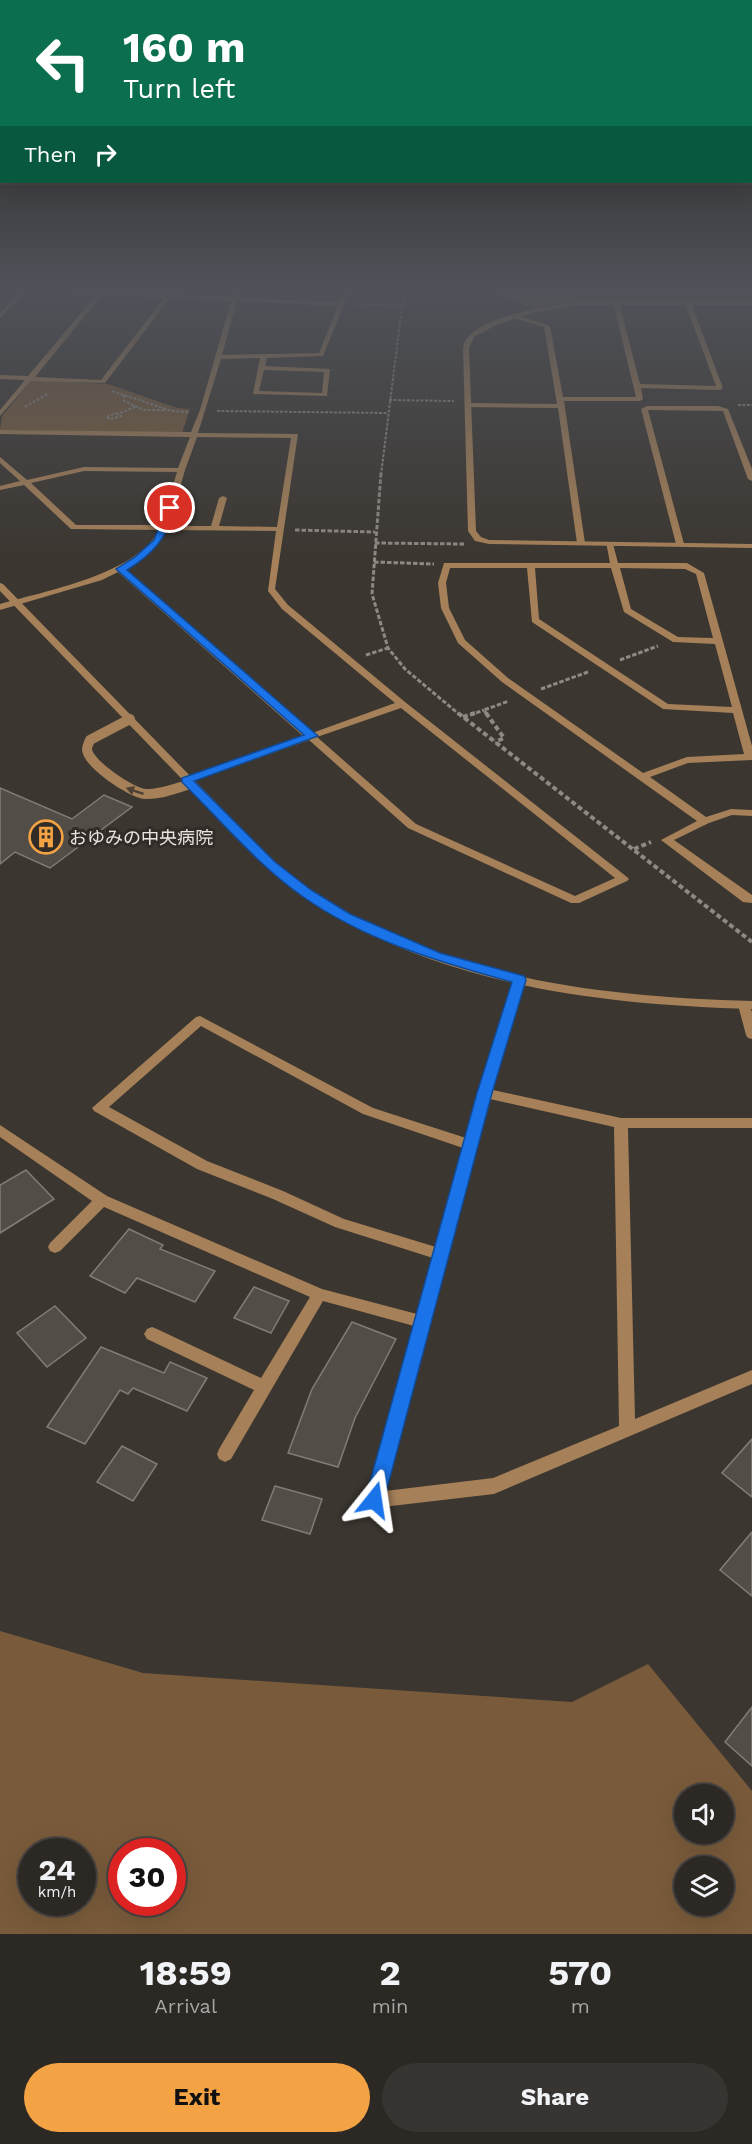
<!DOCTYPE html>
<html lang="en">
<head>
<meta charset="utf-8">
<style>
	body { margin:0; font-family:"Work Sans","Noto Sans JP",sans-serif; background:#383431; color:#f1f3f6; height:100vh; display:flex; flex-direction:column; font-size:22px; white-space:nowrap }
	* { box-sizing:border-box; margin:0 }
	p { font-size:20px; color:#a6a6a6 }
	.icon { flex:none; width:33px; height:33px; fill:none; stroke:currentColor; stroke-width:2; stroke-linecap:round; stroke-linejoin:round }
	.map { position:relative; height:1934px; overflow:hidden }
	.details { display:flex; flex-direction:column; background:#2c2824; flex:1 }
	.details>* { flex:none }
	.hud { position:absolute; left:0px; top:0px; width:753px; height:183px; box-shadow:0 6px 24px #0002,0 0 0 2px #484441; background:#0b6e4f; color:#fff; overflow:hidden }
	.fabs { position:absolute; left:674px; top:1784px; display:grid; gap:12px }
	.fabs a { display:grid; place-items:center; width:60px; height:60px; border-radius:50%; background:#2c2824; box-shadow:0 6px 24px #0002,0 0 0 2px #484441; font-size:30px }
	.speed { position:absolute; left:18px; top:1838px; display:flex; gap:12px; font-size:30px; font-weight:700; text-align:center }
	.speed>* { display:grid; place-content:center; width:78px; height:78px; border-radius:50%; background:#2c2824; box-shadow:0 6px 24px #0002,0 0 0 2px #484441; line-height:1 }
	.speed small { font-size:15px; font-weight:400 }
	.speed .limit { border:9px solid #d22; background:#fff; color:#111 }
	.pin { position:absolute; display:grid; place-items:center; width:51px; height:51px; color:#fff; margin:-26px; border:3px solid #fff; border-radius:50%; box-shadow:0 2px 6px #0007 }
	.me { position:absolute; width:66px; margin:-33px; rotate:15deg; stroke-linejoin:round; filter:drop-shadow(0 0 4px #0008) }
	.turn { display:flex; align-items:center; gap:21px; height:126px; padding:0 24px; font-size:27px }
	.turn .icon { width:78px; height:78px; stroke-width:2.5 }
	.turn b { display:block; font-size:42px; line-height:51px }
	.then { display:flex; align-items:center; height:57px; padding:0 24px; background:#0003; gap:12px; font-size:22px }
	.eta { display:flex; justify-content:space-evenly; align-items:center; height:102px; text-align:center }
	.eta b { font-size:36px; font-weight:700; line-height:42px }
	.action { display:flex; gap:12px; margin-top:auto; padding:12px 24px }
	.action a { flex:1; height:69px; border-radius:36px; background:#f4a344; color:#111; font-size:24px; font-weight:700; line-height:69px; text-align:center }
	.action a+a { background:#383431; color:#f1f3f6 }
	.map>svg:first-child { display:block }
</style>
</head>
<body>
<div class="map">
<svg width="752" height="1934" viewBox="0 0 752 1934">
	<rect width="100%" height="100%" fill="#3b3630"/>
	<path fill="#795b3b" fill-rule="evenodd" d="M416,288H750L752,301L595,300H574L534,308L487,292Z
		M32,380L108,384L177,408L190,409L182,433L0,430L2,416Z
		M0,1631L143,1673L572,1702L648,1664L752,1791V1934H0ZM684,1794H723V1833H684ZM32,1851H82V1902H32ZM122,1851H172V1902H122ZM684,1866H723V1905H684Z"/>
	<path fill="#534d47" stroke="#827c76" stroke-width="1.5" d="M0,788L72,819L104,795L132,807L50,868L15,852L0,864Z
		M26,1170L54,1199L0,1233V1185Z
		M129,1229L163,1245L160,1249L215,1271L195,1302L137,1278L125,1293L90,1276Z
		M254,1287L289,1301L271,1333L234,1318Z
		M55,1306L86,1338L47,1367L17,1333Z
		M352,1322L396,1339L355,1418L338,1467L288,1453L312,1389Z
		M101,1347L164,1373L170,1362L207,1378L187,1411L133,1388L128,1394L120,1390L85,1444L47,1427Z
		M752,1439V1497L722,1473Z
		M122,1446L157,1464L133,1501L97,1482Z
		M275,1486L322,1499L310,1534L262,1520Z
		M752,1532V1596L720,1570Z
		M752,1707V1766L725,1742Z"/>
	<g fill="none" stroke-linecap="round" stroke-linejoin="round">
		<path stroke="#8d8984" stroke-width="2" stroke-dasharray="3 1.5" stroke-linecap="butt" d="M465,288L515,290L538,288
			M546,288L556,293
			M497,291L522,300
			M355,304L402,306
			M112,391L172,411L189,412
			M124,395V401L144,410H166
			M389,400L454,401
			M738,405H752
			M25,407L47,394
			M217,411L387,413
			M116,413L121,416L111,419L106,417Z
			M120,413L135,407
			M381,475L402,306L410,288"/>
		<path stroke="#8d8984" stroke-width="3" stroke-dasharray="4.5 2" stroke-linecap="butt" d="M381,473L372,594L388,648L405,669L460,715
			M295,530L375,532
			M375,543L464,544
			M374,562L434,564
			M366,655L388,648
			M620,660L658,646
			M541,689L588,672
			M470,715L484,710
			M487,715L484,710L509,701"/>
		<path stroke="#8d8984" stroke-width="4" stroke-dasharray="5 3" stroke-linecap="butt" d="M458,713L752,942
			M486,713L504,738L495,742
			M463,717L475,713
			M634,849L651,842"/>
		<path stroke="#a58058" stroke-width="10" d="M130,719L90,740C89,743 87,746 87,749C87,763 131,793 145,794C160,795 176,788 191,784"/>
		<path fill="#a58058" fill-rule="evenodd" d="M0,288L233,297L241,288H247L239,298L339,302L345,288H351L323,356L267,358L265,366L330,369L327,396L253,394L260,358L221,359L198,433L298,434L275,589L288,605L405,702L627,877L629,879L627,881L579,903H571L408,828L309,740L191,782H183L182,780L183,778L303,736L118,572L102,580L0,610V604C45,591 137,574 159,530L71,529L24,485L0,490V486L20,481L0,463V457L27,480L84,467L178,468L190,437L0,434V430L191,432L200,410L231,301L170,298L105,383L31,381L0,416V410L25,380L0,379V375L28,376L96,295L0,291ZM102,295L164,298L101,380L35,377ZM237,301L338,306L319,353L222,355ZM264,370L324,372L322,393L259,391ZM197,437L291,438L277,527L219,526L227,498L223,496L219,498L211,526H169L185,470ZM84,471L177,472L161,525H76L31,483ZM167,530L276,531L268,591L282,609L395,703L312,733L125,569C143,560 158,549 167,530ZM401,708L615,878L575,896L416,824L317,737Z
			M616,300L619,302L640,384L716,386L685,303L688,301L691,303L723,388L720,390L641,388L643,399L640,401H564L585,543L581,545L577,543L558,408L469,407L466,405L469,403L557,404L544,327L514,318L516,315L550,326L563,397H636L613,302Z
			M647,406H718L728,409L752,469V481L748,479L723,411L648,410L684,544L680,546L676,544L641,409Z
			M606,542L613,544L618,563H687L704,573L752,746V760L688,763L650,777L706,817L731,809L752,810V816L732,815L709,823L674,840L752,895V903L743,902L661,840L697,821L502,682L458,643L441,608L438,583L444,563H610ZM450,568H527L532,622L663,709L733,713L744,754L687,757L643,773L508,678L465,640L449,608L446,583ZM535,568H611L624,612L673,642L715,644L732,707L668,704L539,619ZM620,568L685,569L696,574L713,638L678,637L631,609Z
			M519,976L525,980L493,1090L621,1118H752V1128H628L635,1419L752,1370V1384L494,1494L374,1508L368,1506L366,1500L414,1326L323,1301L231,1459L225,1462L219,1459L217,1454L219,1449L254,1390L147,1339L144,1334L147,1329L152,1327L157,1329L261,1378L310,1297L104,1207L60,1251L55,1253L50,1251L48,1247L50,1243L92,1201L0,1137V1125L107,1196L322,1289L417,1314L433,1258L335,1227L273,1199L197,1169L94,1111L92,1108L196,1017L200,1016L373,1108L466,1138L513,980ZM201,1026L363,1114L463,1148L436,1247L344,1219L283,1191L207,1161L109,1107ZM490,1099L614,1127L619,1426L493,1478L385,1491Z
			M744,1001L748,1002L752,1012V1039L748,1038L746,1035L738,1005Z"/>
		<path fill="#a58058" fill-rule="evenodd" d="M25,288H31L0,318V313Z
			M588,300L752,301V305H577L529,314L496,325L474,337L469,348L476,531L481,537L489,540L752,544V548L489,544L475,541L468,531L463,348C464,344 465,339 469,336C490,314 558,304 588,300Z
			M0,583L3,584L275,863C303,884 330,905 362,921C483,983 618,997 752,1001V1009C615,1005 477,990 354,926C322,910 295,889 267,867L0,591Z"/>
	</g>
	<defs><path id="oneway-solid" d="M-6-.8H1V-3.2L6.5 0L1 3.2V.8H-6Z" transform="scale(1.5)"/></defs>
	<use fill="#4e4133" href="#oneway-solid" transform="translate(135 791) rotate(-161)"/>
	<linearGradient id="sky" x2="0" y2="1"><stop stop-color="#201e1a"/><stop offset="0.52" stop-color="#4f5259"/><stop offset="1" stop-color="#4f5259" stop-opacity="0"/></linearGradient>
	<rect width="752" height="559" fill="url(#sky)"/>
	<path fill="#1a73e8" stroke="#114b97" stroke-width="1.5" d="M167,506L175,508C167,538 153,554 127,570L318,736L194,781L275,862L311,890L350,914L440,953L524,976L526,980L492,1093L384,1500L381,1506L374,1509L367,1506L365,1500L477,1093L512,982C439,962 364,940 302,896C257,864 221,821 182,782V778L304,735L116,569L135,557L154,540Z"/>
	<defs>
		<symbol id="building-ring" viewBox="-11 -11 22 22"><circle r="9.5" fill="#312c27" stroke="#f4a344" stroke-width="1.5"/><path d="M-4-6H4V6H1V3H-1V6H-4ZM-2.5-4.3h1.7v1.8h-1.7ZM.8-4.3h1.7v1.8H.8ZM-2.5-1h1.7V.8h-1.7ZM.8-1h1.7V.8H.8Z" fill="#f4a344"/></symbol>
	</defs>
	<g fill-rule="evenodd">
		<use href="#building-ring" x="27" y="818" width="38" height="38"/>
	</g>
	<g text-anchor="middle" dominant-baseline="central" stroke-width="6" stroke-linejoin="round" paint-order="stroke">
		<g font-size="18" fill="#e8e4e1" stroke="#312c27" text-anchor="start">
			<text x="69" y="837">おゆみの中央病院</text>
		</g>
	</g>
</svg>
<div class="fabs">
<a><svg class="icon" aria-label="sound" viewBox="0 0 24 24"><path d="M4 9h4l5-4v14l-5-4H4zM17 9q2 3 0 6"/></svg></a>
<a><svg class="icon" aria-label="layers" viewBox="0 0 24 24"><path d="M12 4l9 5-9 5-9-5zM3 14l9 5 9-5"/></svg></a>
</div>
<div class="speed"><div>24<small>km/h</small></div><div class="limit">30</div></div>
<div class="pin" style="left:170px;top:508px;background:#d93025"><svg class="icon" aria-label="arrive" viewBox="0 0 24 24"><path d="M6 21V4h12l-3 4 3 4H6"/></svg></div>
<svg class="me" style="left:374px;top:1500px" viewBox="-20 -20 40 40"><path d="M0-17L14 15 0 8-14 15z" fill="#1a73e8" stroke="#fff" stroke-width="4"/></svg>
<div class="hud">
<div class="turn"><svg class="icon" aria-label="left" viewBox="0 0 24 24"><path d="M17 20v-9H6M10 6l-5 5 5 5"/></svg><div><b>160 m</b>Turn left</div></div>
<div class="then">Then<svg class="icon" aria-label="right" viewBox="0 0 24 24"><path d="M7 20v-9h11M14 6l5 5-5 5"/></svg></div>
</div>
</div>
<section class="details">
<div class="eta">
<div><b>18:59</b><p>Arrival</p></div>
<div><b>2</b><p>min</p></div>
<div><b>570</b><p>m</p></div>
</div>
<div class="action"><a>Exit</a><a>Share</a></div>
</section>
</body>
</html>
